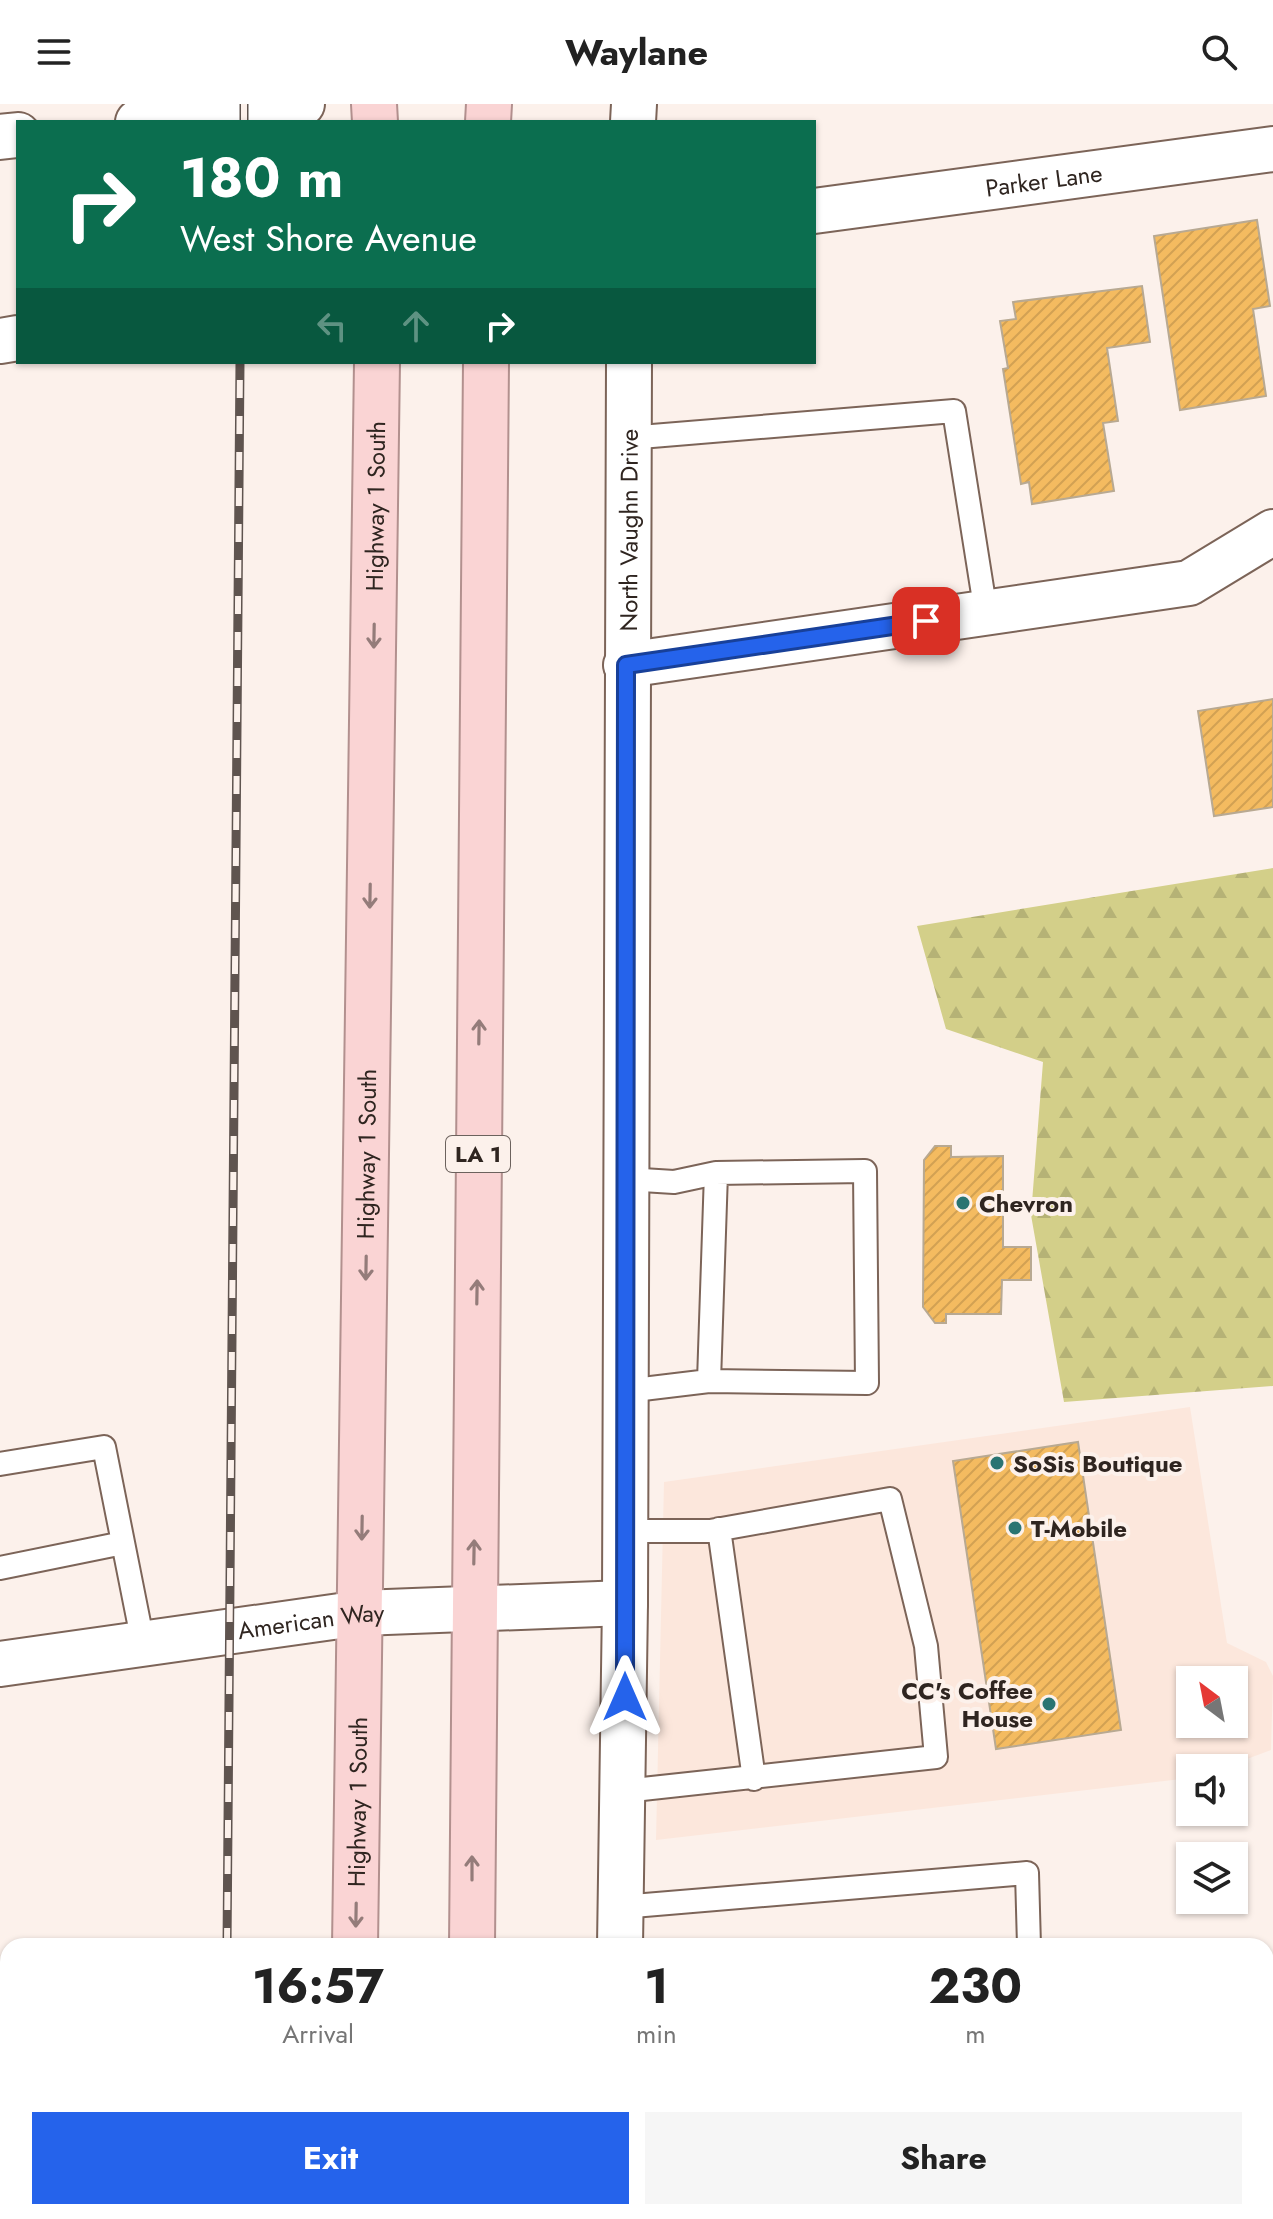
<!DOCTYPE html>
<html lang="en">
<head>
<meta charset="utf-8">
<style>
	body { margin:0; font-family:Jost,sans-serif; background:#f6f6f6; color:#222; height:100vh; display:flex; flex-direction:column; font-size:30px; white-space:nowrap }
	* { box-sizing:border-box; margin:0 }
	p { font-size:26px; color:#767676 }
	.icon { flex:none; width:44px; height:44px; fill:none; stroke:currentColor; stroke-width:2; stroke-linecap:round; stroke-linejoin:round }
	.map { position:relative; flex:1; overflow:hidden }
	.drawer { position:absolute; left:0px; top:1834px; width:1274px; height:282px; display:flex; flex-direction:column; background:#fff; border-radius:24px 24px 0 0; box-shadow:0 2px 6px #0004 }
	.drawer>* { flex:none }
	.top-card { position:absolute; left:16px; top:16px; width:800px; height:244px; border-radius:0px; box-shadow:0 2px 6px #0004; background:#0b6e4f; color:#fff; overflow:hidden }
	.needle { width:52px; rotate:328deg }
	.fabs { position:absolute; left:1176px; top:1562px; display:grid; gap:16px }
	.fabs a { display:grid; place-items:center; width:72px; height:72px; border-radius:0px; background:#fff; box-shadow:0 2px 6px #0004; font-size:40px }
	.pin { position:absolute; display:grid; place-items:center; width:68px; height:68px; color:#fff; margin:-34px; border-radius:16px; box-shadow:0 4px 12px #0006 }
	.me { position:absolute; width:88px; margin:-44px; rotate:0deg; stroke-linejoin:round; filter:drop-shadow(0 0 6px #0008) }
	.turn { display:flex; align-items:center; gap:28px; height:168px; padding:0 32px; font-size:36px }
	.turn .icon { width:104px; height:104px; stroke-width:2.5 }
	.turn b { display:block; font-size:56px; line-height:68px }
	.lanes { display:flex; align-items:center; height:76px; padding:0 32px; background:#0003; justify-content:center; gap:40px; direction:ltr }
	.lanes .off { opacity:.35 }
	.eta { display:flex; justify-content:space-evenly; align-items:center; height:136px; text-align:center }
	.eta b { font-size:48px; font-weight:700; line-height:56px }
	.action { display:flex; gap:16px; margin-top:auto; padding:16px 32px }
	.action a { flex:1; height:92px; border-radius:0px; background:#2563eb; color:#fff; font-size:32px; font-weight:700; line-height:92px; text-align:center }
	.action a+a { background:#f6f6f6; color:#222 }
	header { display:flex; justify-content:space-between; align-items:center; height:104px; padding:0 32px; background:#fff; font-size:36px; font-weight:700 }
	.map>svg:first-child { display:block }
</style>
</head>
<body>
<header><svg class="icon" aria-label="menu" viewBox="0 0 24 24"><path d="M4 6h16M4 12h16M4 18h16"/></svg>Waylane<svg class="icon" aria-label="search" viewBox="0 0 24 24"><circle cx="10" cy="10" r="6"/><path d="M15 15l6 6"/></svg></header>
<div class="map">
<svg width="1273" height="2115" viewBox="0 0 1273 2115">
	<defs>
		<pattern id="forest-firs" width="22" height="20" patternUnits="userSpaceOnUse" patternTransform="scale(2)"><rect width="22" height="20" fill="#d3cf89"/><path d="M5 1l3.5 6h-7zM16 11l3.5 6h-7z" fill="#b5b276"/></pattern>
		<pattern id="building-hatch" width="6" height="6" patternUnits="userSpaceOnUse" patternTransform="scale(2)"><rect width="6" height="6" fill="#f4bb60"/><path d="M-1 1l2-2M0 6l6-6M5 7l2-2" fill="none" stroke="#d2a153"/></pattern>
	</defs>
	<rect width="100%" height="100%" fill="#fcf1eb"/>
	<path fill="#fce7dc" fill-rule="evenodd" d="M1190,1303L1227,1539L1266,1558L1273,1572L1271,1646L1223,1664H1190V1674L656,1736L664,1378ZM1190,1576H1234V1620H1190Z"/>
	<path fill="url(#forest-firs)" d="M1273,764V1282L1064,1298L1031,1111L1043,958L946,925L917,822Z
		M1273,1961V2115H665V2108H1266V1962Z"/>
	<path fill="url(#building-hatch)" stroke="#b8a992" stroke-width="2" d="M1257,116L1270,202L1253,205L1266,292L1180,306L1154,132Z
		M1142,182L1150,238L1107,244L1118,317L1103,319L1114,387L1032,400L1029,378L1021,380L1003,265L1008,264L1000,217L1016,215L1013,198Z
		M1273,595V703L1214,712L1198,607Z
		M935,1042H951V1053L1003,1052V1143H1031V1176H1002L1001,1210H946V1219H935L923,1203L924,1056Z
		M1078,1338L1121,1626L996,1645L953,1357Z"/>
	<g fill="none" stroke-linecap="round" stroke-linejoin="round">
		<defs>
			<path id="service" d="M628,334L954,307L986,509
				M709,1277L867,1279L865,1067L716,1069
				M626,1287L709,1277L716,1069L674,1078L626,1075
				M0,1360L104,1343L143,1539
				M719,1425L754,1675
				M0,1464L123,1439
				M624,1687L936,1653L926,1542L890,1395L710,1427H625
				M621,1803L1027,1769L1029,1842
				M1266,1920L1273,1919"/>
			<g id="minor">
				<path d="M138,18L302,0"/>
				<path d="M633,18L634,0"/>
				<path d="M0,33L18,31"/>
				<path id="s1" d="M814,107L1273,45"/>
				<path d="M0,237L18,234"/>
				<path d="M626,561L1189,479L1273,428"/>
				<path id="s2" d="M0,1560L361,1509L625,1499"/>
				<path id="s3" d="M620,1842L625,1499L629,258"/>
				<path d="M619,2115V2108"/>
			</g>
			<g id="trunk">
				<path d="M374,0L375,18"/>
				<path d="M488,18L489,0"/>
				<path id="s4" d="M355,1842L377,258"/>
				<path d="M472,1842L486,258"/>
				<path d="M351,2115V2108"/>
				<path d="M470,2115V2108"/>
			</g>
		</defs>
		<use href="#service" stroke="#7c6458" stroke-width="26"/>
		<use href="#minor" stroke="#7c6458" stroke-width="48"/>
		<use href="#trunk" stroke="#b2908e" stroke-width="48"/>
		<use href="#service" stroke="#fff" stroke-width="22"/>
		<use href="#minor" stroke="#fff" stroke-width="44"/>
		<use href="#trunk" stroke="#fad4d4" stroke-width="44"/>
		<defs>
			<path id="rail" d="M244,18V0
				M227,1842L240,258
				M224,2115V2108"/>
		</defs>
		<use href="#rail" stroke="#5f544f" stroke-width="9"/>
		<use href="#rail" stroke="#fcf1eb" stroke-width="6" stroke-dasharray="18" stroke-linecap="butt"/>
	</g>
	<defs><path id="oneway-shaft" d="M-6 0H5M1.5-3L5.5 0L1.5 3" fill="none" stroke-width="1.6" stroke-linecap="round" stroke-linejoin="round" transform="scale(2)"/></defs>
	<g stroke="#947c7a">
		<use href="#oneway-shaft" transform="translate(374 532) rotate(91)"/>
		<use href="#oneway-shaft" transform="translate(370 792) rotate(91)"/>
		<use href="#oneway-shaft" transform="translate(479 928) rotate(-89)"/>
		<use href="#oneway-shaft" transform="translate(366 1164) rotate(91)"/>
		<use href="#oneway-shaft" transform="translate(477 1188) rotate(-89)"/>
		<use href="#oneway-shaft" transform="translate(362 1424) rotate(91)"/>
		<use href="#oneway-shaft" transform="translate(474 1448) rotate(-89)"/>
		<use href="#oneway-shaft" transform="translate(472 1764) rotate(-90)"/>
		<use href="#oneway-shaft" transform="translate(356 1811) rotate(91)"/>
	</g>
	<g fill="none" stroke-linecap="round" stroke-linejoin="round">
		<defs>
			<path id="route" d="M625,1593L626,561L926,517"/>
		</defs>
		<use href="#route" stroke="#184099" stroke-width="20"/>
		<use href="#route" stroke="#2563eb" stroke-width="14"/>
	</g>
	<g fill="#2a7472" stroke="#fcf1eb" stroke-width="3">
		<circle cx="963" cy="1099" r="8"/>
		<circle cx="997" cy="1359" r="8"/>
		<circle cx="1015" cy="1424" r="8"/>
		<circle cx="1049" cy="1600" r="8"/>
	</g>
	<g text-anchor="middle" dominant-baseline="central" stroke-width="8" stroke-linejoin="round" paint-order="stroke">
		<rect fill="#fcf1eb" stroke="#6c625d" stroke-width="2" x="446" y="1032" width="64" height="36" rx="6"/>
		<g font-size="22" font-weight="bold" fill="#2f2520">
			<text x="478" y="1050">LA 1</text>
		</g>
		<g font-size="24" fill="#2f2520" stroke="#fcf1eb">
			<text stroke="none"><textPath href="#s1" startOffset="232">Parker Lane</textPath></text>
			<text stroke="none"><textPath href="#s4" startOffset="1440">Highway 1 South</textPath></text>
			<text stroke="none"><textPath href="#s3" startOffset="1416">North Vaughn Drive</textPath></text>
			<text stroke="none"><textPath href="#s4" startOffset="792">Highway 1 South</textPath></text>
			<text stroke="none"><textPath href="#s2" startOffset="314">American Way</textPath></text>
			<text stroke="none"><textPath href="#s4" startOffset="144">Highway 1 South</textPath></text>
		</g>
		<g font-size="24" font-weight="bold" fill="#2f2520" stroke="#fcf1eb" text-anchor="start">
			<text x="979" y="1099">Chevron</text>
			<text x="1013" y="1359">SoSis Boutique</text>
			<text x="1031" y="1424">T-Mobile</text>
			<text x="1033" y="1586" text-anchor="end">CC's Coffee<tspan x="1033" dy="28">House</tspan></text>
		</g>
	</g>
</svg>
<div class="fabs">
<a><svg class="needle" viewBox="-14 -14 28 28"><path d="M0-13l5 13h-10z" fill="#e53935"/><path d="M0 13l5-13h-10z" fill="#767676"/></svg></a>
<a><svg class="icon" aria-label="sound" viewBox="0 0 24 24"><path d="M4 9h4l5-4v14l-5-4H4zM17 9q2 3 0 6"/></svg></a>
<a><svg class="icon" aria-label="layers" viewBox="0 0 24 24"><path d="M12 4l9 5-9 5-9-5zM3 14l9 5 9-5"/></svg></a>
</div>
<div class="pin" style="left:926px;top:517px;background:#d93025"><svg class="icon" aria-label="arrive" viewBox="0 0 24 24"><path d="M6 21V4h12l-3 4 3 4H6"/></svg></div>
<svg class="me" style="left:625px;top:1593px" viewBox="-20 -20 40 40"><path d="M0-17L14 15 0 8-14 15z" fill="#2563eb" stroke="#fff" stroke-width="4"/></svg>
<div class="top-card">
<div class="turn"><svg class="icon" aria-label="right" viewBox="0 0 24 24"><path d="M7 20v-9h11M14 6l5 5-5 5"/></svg><div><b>180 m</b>West Shore Avenue</div></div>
<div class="lanes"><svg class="icon off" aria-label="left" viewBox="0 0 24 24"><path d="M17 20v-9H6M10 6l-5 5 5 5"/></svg><svg class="icon off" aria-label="ahead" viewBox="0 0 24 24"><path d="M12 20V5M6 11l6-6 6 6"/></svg><svg class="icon" aria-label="right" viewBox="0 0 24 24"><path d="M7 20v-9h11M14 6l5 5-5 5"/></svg></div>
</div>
<section class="drawer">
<div class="eta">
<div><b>16:57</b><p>Arrival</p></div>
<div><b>1</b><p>min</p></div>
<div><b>230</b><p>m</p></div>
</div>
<div class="action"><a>Exit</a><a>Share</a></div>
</section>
</div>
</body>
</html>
